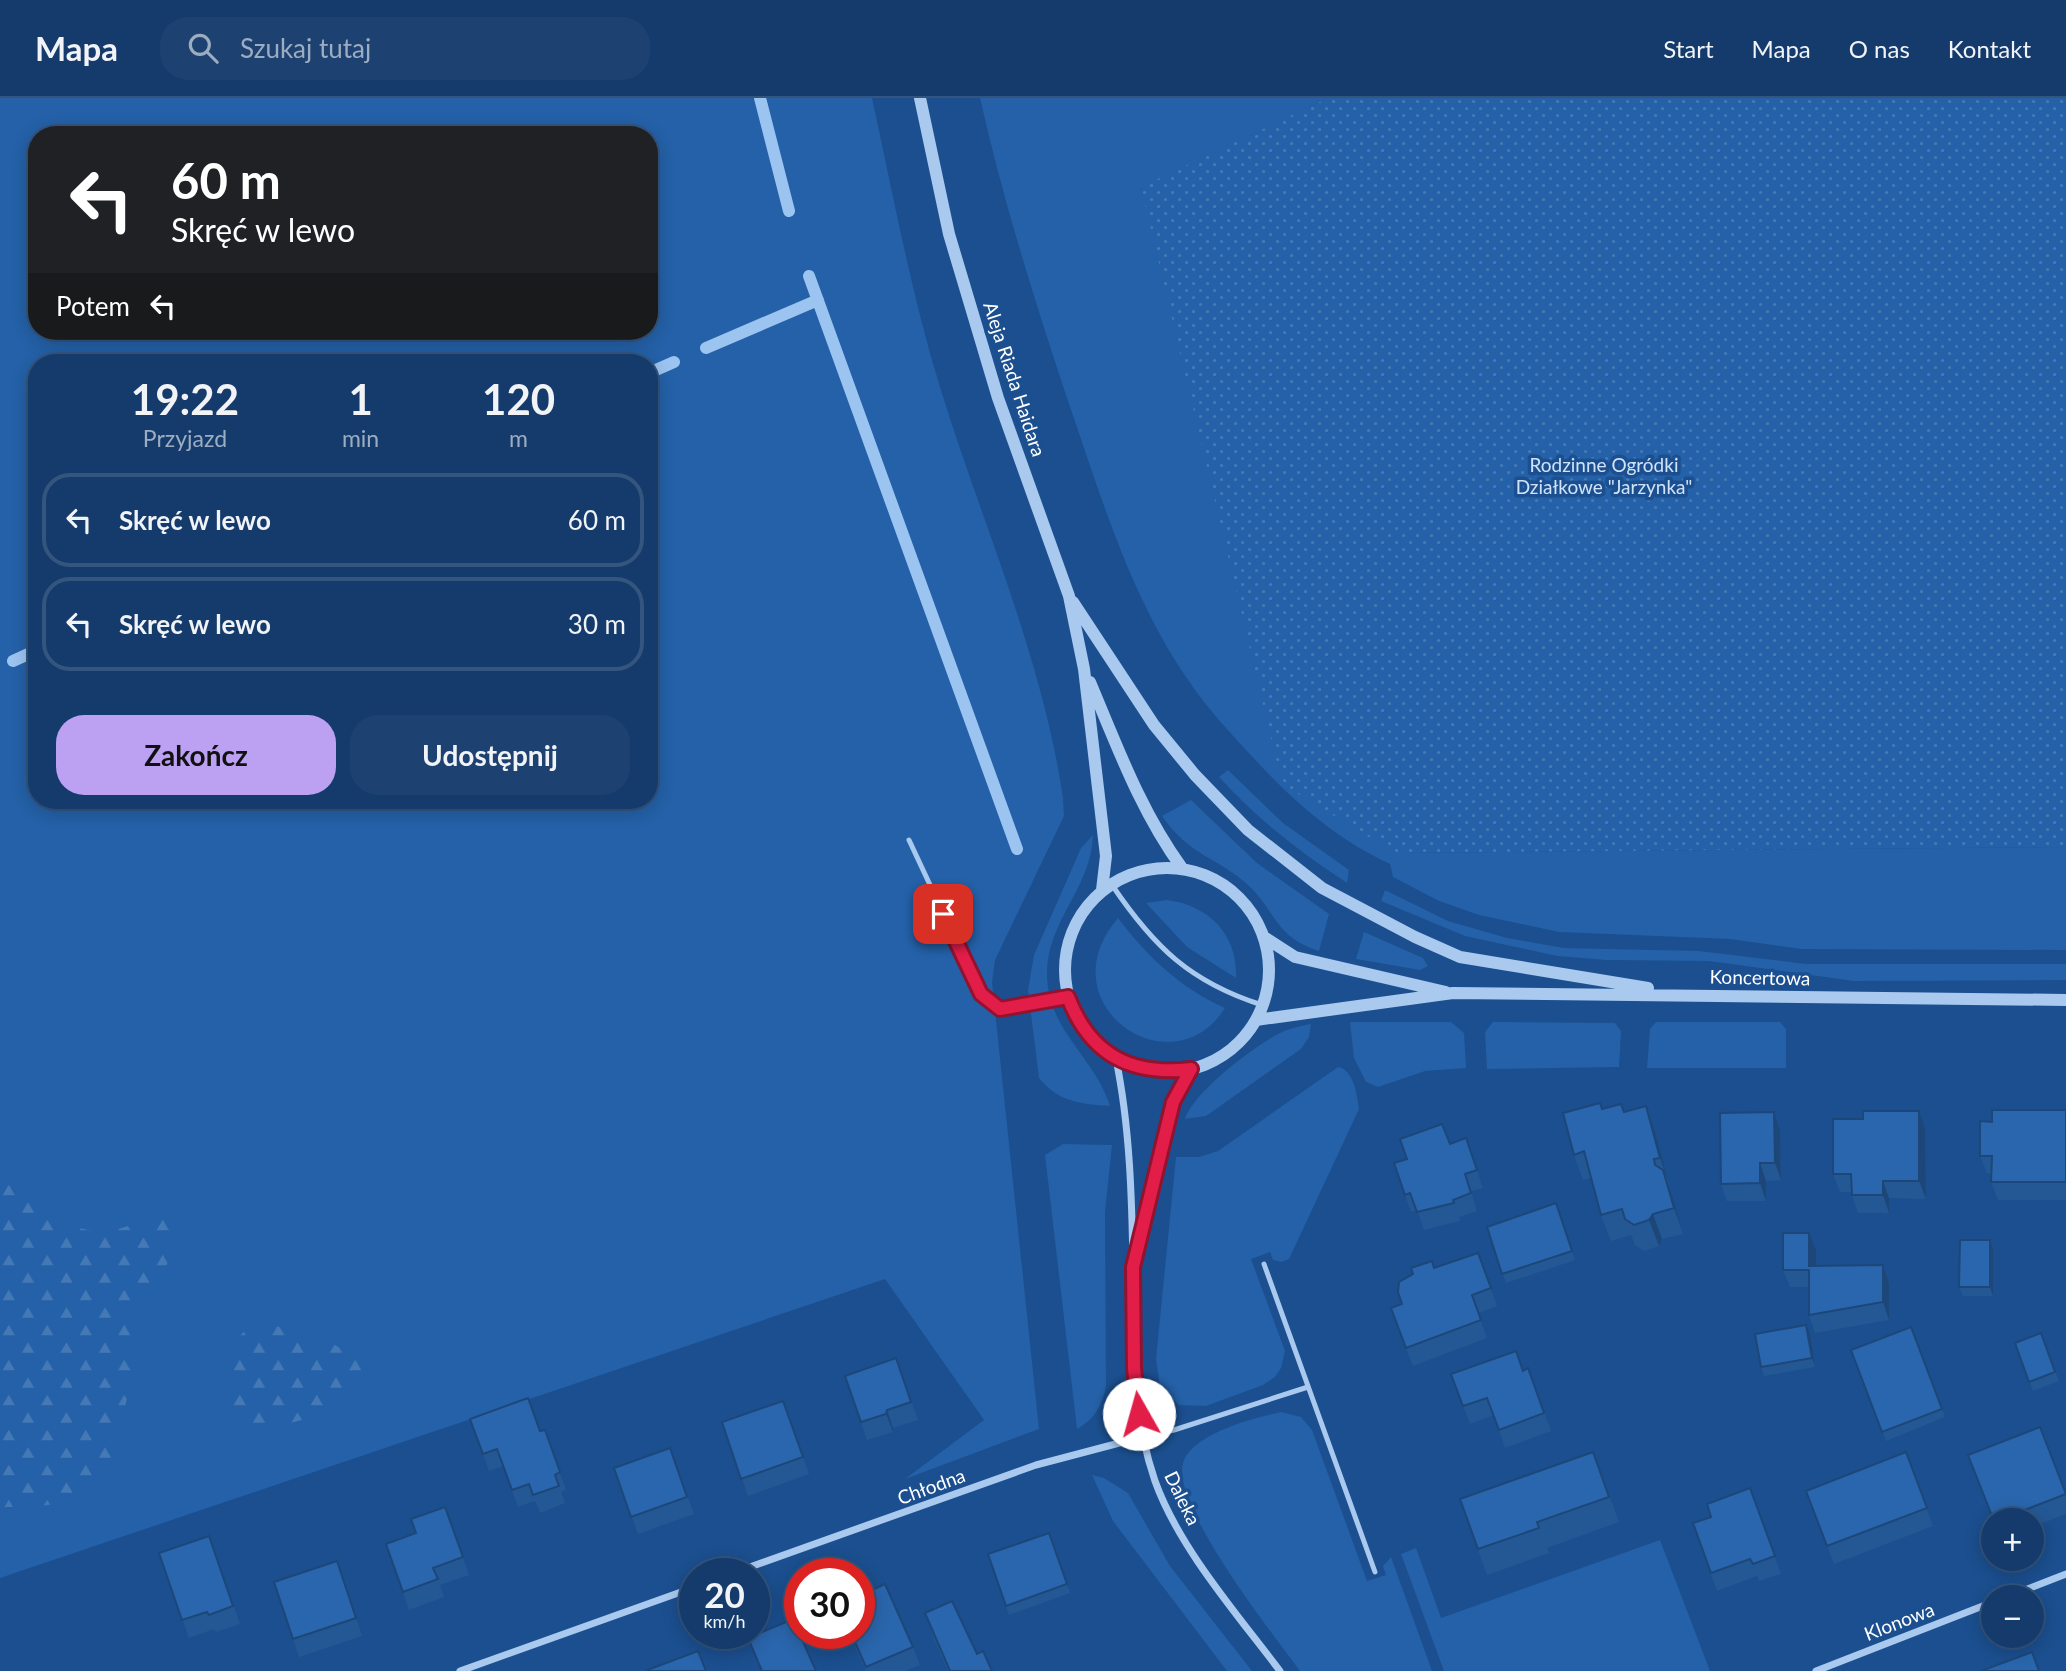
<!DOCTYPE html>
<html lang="pl">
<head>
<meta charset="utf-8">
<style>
	body { margin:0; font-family:Lato,sans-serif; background:#1d4271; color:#f1f3f6; height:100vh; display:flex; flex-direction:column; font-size:26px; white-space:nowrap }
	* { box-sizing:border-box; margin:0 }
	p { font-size:23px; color:#9dadc1 }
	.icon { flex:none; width:38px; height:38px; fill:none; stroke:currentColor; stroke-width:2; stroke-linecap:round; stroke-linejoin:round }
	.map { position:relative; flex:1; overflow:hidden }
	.side { position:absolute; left:28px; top:256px; width:630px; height:455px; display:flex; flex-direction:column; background:#143b6b; border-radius:28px; box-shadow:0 4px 18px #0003,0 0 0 2px #33557e }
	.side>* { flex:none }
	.guide { position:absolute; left:28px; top:28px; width:630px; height:214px; border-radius:28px; box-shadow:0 4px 18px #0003,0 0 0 2px #33557e; background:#202124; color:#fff; overflow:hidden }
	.buttons { position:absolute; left:1981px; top:1410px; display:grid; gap:14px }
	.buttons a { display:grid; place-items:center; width:63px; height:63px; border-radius:50%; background:#143b6b; box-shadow:0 4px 18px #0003,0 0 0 2px #33557e; font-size:35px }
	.speed { position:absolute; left:679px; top:1460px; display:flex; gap:14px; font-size:35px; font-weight:700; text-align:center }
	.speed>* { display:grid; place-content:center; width:91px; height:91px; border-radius:50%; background:#143b6b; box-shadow:0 4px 18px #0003,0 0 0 2px #33557e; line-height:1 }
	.speed small { font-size:18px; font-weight:400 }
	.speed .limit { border:10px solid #d22; background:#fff; color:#111 }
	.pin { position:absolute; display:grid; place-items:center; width:60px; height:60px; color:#fff; margin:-30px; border-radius:14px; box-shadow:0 4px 10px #0006 }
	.me { position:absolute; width:77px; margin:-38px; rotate:353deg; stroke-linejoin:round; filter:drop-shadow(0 0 5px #0008) }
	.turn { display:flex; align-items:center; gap:24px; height:147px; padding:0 28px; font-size:32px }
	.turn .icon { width:91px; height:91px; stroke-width:2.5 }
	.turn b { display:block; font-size:49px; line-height:60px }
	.then { display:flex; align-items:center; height:66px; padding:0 28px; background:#0003; gap:14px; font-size:26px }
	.eta { display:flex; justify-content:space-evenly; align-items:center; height:119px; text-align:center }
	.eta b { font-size:42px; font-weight:700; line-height:49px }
	.primary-button { display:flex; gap:14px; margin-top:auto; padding:14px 28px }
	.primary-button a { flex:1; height:80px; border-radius:28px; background:#bca0f2; color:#111; font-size:28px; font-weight:700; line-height:80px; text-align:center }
	.primary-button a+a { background:#1d4271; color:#f1f3f6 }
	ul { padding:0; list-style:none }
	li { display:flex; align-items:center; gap:21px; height:94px; margin:0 14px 10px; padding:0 14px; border:4px solid #33557e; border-radius:28px }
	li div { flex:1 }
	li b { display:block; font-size:26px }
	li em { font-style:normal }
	header { display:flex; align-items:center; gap:42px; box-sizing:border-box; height:98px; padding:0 35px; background:#143b6b; border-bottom:2px solid #33557e }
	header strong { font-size:33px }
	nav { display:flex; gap:38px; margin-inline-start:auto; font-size:24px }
	.search { width:490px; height:63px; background:#1d4271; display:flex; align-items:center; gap:18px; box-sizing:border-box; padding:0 24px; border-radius:28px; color:#9dadc1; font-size:26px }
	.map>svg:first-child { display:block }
</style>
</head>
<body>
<header>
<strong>Mapa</strong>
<div class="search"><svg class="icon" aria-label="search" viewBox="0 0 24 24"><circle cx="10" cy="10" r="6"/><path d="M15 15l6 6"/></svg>Szukaj tutaj</div>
<nav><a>Start</a><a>Mapa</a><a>O nas</a><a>Kontakt</a></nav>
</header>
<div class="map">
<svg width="2066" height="1573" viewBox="0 0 2066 1573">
	<defs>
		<pattern id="forest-firs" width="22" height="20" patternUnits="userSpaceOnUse" patternTransform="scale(1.75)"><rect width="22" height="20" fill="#2461a8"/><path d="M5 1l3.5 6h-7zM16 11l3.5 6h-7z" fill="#4579b5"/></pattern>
		<pattern id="garden-dots" width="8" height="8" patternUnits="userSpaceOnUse" patternTransform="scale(1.75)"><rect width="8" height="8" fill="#2461a8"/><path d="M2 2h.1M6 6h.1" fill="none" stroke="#4579b5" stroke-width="1.8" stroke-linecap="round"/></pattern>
	</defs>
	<rect width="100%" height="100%" fill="#1b4f8f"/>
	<path fill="#2461a8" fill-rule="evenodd" d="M0,0H872C893,96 911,195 940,289C982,426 1042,557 1063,700L1064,718L995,862L992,884L1039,1331L905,1381L984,1322L885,1181L0,1480ZM37,37H649V233H37ZM37,264H649V702H37Z
		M980,0H1328L1141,90L1395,755L2066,749V852L1802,851L1730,841L1559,834L1479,817L1439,803L1393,779L1390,766C1341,744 1296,706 1260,667C1234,639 1209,613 1188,582C1130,498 1100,396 1067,300C1034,201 1003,102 980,0Z
		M1228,672L1283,725L1349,772L1347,785C1300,754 1257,721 1219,679Z
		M1191,702L1257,765L1329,816L1319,853C1275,839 1277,815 1249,788C1217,758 1190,759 1162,718Z
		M1093,737C1091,797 1036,830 1049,895C1058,939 1097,965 1110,1008C1081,1006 1058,1004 1039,980L1028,892L1034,857L1081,750Z
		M1385,792L1448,823L1507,840L1564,850L1699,853L1806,866H2066V882L1854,883L1709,863L1606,862L1557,858L1465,838L1381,803Z
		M1167,802C1208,807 1238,836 1236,880L1187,849L1146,805Z
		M1118,820C1147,858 1180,890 1225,910C1172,994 1044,906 1118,820Z
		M1364,834L1423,860L1428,868L1420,872L1356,861Z
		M1350,924H1451L1464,935L1466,970L1425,973L1378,989L1366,984L1354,960Z
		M1493,924L1615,925L1621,933L1619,969L1487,971L1485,934Z
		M1656,924H1780L1786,931V970H1647L1650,931Z
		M1311,926L1309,939L1301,951L1206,1018L1185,1021C1193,994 1254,948 1280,935C1290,930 1300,928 1311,926Z
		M1338,969C1354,972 1357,997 1359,1011L1289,1161L1281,1164L1273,1162L1270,1154L1251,1161L1285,1253L1281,1270L1275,1279L1263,1287L1206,1308L1179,1307L1160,1289L1156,1261L1176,1059H1199L1218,1053Z
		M1063,1046L1112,1047L1105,1114L1106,1288C1103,1306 1094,1322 1077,1331L1045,1057Z
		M1281,1314L1301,1319L1312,1332L1367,1483L1386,1477L1383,1468L1391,1459L1432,1573H1300C1274,1537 1166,1402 1184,1362C1196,1335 1253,1320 1281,1314Z
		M1092,1377L1104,1380L1128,1395L1170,1468L1252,1573H1227L1113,1423Z
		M1660,1442L1710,1573H1444L1401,1456L1416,1450L1441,1520Z"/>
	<path fill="url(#forest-firs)" d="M0,1083C35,1093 57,1130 95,1133C127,1136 139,1117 163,1119C191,1160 144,1192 132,1229C128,1240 133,1254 133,1266C132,1283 113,1368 104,1379C80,1410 35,1409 0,1409Z
		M256,1222C285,1233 382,1245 360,1293L319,1318L252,1334C230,1320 217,1277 230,1252C235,1241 247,1231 256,1222Z"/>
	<path fill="url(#garden-dots)" d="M1328,0H2066V749L1395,755L1282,686L1141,89Z"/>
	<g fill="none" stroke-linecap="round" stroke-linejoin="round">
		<path stroke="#9cc4f0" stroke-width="12" d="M760,0L789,113
			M809,178L1017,751
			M706,250L818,202
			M649,275L674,264
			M13,563L37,552"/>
		<path stroke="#a9c9ee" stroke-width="5" d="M909,742L981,896L1000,910L1068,899
			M1112,787C1154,849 1190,884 1262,907
			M1264,1166L1375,1474
			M1142,1339L1174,1332L1308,1289"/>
		<path stroke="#a9c9ee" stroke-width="7" d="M1116,961C1130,1029 1132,1102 1133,1172C1134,1244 1131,1314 1155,1383C1179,1450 1237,1516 1280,1573
			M1135,1162L1173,1004L1191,971
			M733,1475L1036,1367L1142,1339
			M2004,1500L2066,1476
			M460,1573L695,1489
			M1816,1573L1993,1504"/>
		<path stroke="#a9c9ee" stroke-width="12" d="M920,0L949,136L998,300L1069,498L1084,571L1106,758L1102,792
			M1073,504L1154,627L1195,677L1248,732L1322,790L1415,839L1460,859L1648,890
			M1090,584C1117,648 1141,714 1182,770
			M1065 872a102 102 0 1 1 204 0a102 102 0 1 1-204 0Z
			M1264,839L1295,859L1446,894
			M1256,922L1453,895L2066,902"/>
	</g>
	<path fill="#245895" d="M1646,1008L1655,1034L1669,1086H1668L1683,1136L1662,1141L1659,1148L1644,1153L1635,1147L1631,1137L1611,1143L1601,1117L1591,1080L1583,1082L1574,1057L1602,1011L1624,1014Z
		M2066,1012V1102H1998L1991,1084V1075H1987L1980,1058L1992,1024Z
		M1925,1030L1926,1101L1889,1100V1115H1858L1852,1097V1094H1840L1833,1076Z
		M1780,1032L1781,1082L1766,1083V1103H1727L1721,1086Z
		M1466,1040L1483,1090L1471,1093L1477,1113L1459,1119L1460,1123L1424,1132L1417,1112L1411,1114L1394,1065Z
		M1556,1105L1575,1162L1506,1185L1487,1129Z
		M1809,1135L1816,1152V1168L1883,1167L1889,1185V1222L1815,1235L1809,1217V1189H1790L1783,1172Z
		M1993,1151V1198H1963L1959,1189Z
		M1478,1155L1497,1208L1478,1215L1487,1240L1413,1268L1391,1210L1402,1206L1434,1170Z
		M1911,1229L1945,1319L1886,1343L1851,1252Z
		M2041,1235L2059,1283L2033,1293L2015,1245Z
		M1810,1236L1815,1269L1764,1278L1761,1269Z
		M896,1260L918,1322L893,1330V1334L867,1342L845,1278Z
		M1528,1270L1551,1333L1505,1350L1494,1317L1470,1326L1451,1276L1523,1273Z
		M783,1303L809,1376L748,1398L722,1324Z
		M470,1321L540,1333L545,1332L566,1392L561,1394L565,1405L540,1415L535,1403L518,1409L503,1368L489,1373Z
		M670,1350L694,1416L638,1436L614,1370Z
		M1593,1354L1619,1424L1547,1450L1549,1455L1487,1477L1460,1401Z
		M1906,1354L1933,1428L1834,1466L1806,1393Z
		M1750,1390L1781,1476L1759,1483L1757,1478L1717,1493L1693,1425L1711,1419Z
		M2066,1396V1416L2032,1429V1423H1993Z
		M445,1409L469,1477L440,1487L444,1499L409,1512L403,1494L416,1435Z
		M1049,1435L1070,1495L1009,1517L988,1456Z
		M209,1438L240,1526L216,1534L214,1531L189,1540L159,1455Z
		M343,1481L362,1538L299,1559L293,1541Z
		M925,1515L977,1556L992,1573H948L934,1541Z
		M849,1535H859L913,1549L920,1567L905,1573H866Z"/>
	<path fill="#1d4779" d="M1646,1008L1655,1034L1669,1086L1660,1060Z
		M1919,1013L1925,1030L1926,1101L1919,1083Z
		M1774,1014L1780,1032L1781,1082L1775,1065Z
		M1760,1065L1766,1083V1103L1760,1085Z
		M1663,1072L1672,1098L1683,1136L1674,1110Z
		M1883,1083L1889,1100V1115L1883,1097Z
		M1653,1116L1662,1141L1659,1148L1649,1122Z
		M1809,1135L1816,1152V1185L1809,1168Z
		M1990,1142L1993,1151V1198L1990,1189Z
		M1883,1167L1889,1185V1222L1883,1204Z
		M1806,1227L1810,1236L1815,1269L1812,1260Z
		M887,1312L893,1330V1334L886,1316Z"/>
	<path fill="#2a66ad" stroke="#1d4779" stroke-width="2" d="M1600,1005L1602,1011L1621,1006L1624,1014L1646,1008L1660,1060L1654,1061L1655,1067L1663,1072L1674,1110L1653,1116L1649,1122L1634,1127L1625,1121L1622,1111L1601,1117L1584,1053L1574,1057L1563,1015Z
		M1992,1012H2066V1084H1991L1992,1058H1980V1023L1992,1024Z
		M1863,1013H1919V1083H1883V1097H1852L1851,1076H1833V1021H1863Z
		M1774,1014L1775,1065H1760V1085L1721,1086L1720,1015Z
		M1442,1026L1450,1046L1466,1040L1477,1072L1465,1076L1471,1095L1453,1102L1454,1105L1417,1114L1410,1095L1405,1097L1394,1065L1407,1061L1400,1041Z
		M1556,1105L1572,1153L1502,1176L1487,1129Z
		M1783,1135H1809V1168L1883,1167V1204L1809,1217V1172H1783Z
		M1960,1142H1990V1189H1959Z
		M1478,1155L1491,1190L1472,1197L1481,1222L1406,1250L1391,1210L1402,1206L1398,1194L1399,1184L1413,1176L1411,1170L1432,1163L1434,1170Z
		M1806,1227L1812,1260L1761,1269L1755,1236Z
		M1911,1229L1942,1311L1882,1334L1851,1252Z
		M2041,1235L2055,1274L2029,1284L2015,1245Z
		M1516,1253L1523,1273L1528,1270L1544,1315L1499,1332L1487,1300L1463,1308L1451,1276Z
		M896,1260L911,1304L887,1312L886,1316L861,1324L845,1278Z
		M528,1300L540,1333L545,1332L560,1374L555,1377L559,1388L533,1397L529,1386L512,1392L497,1351L483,1356L470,1321Z
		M783,1303L803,1359L741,1381L722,1324Z
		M2040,1329L2066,1396L1996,1423H1994L1968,1357Z
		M670,1350L687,1399L631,1419L614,1370Z
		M1593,1354L1609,1399L1537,1424L1539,1430L1478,1451L1460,1401Z
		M1906,1354L1927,1410L1827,1448L1806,1393Z
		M1750,1390L1775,1458L1753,1466L1750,1461L1711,1475L1693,1425L1711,1419L1707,1406Z
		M445,1409L463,1459L433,1470L438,1481L403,1494L386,1446L416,1435L411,1421Z
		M1049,1435L1067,1486L1006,1508L988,1456Z
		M209,1438L233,1508L209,1517L207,1514L182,1522L159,1455Z
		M337,1463L356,1520L293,1541L274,1484Z
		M885,1486L913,1549L866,1569L851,1535H859V1498Z
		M952,1503L977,1556L983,1553L992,1573H950L925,1515Z
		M793,1521L816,1573H762L748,1540Z
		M698,1553L706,1573H645Z
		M2032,1554L2039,1573H1981Z"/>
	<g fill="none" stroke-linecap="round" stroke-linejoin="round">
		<defs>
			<path id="route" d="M943,816L981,896L1000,911L1068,899C1090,957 1131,978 1191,971L1173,1004L1133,1169L1134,1270L1139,1316"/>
		</defs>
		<use href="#route" stroke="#92132f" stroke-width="18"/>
		<use href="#route" stroke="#e11d48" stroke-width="12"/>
	</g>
	<g text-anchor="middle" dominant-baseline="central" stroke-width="7" stroke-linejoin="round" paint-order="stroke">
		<g font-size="19" fill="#fff" stroke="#1b4f8f">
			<text transform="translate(1015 281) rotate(72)">Aleja Riada Haidara</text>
			<text transform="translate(1760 879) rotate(1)">Koncertowa</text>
			<text transform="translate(931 1388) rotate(-20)">Chłodna</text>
			<text transform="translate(1183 1400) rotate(64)">Daleka</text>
			<text transform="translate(1899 1523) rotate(-21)">Klonowa</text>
		</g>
		<g font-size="19" fill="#cfe3fa" stroke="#1b4f8f">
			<text x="1604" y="366">Rodzinne Ogródki<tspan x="1604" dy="22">Działkowe "Jarzynka"</tspan></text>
		</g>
	</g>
</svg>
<div class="buttons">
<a>+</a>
<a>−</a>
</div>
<div class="speed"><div>20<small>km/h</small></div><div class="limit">30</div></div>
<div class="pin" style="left:943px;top:816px;background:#d93025"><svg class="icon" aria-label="arrive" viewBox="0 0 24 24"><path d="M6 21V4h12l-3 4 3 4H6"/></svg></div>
<svg class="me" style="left:1139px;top:1316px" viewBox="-20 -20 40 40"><circle r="19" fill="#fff"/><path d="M0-13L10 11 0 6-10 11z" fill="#e11d48"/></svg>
<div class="guide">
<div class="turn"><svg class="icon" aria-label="left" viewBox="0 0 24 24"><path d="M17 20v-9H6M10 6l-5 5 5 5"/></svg><div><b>60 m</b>Skręć w lewo</div></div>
<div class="then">Potem<svg class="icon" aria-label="left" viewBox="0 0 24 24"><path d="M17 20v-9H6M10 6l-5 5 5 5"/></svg></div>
</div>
<section class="side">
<div class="eta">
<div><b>19:22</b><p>Przyjazd</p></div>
<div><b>1</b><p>min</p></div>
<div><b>120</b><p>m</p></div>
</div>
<ul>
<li><svg class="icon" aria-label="left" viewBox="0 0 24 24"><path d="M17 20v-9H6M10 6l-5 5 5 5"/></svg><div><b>Skręć w lewo</b></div><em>60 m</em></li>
<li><svg class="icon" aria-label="left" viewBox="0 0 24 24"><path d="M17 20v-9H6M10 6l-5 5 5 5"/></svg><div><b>Skręć w lewo</b></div><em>30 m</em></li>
</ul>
<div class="primary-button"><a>Zakończ</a><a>Udostępnij</a></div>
</section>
</div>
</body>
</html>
